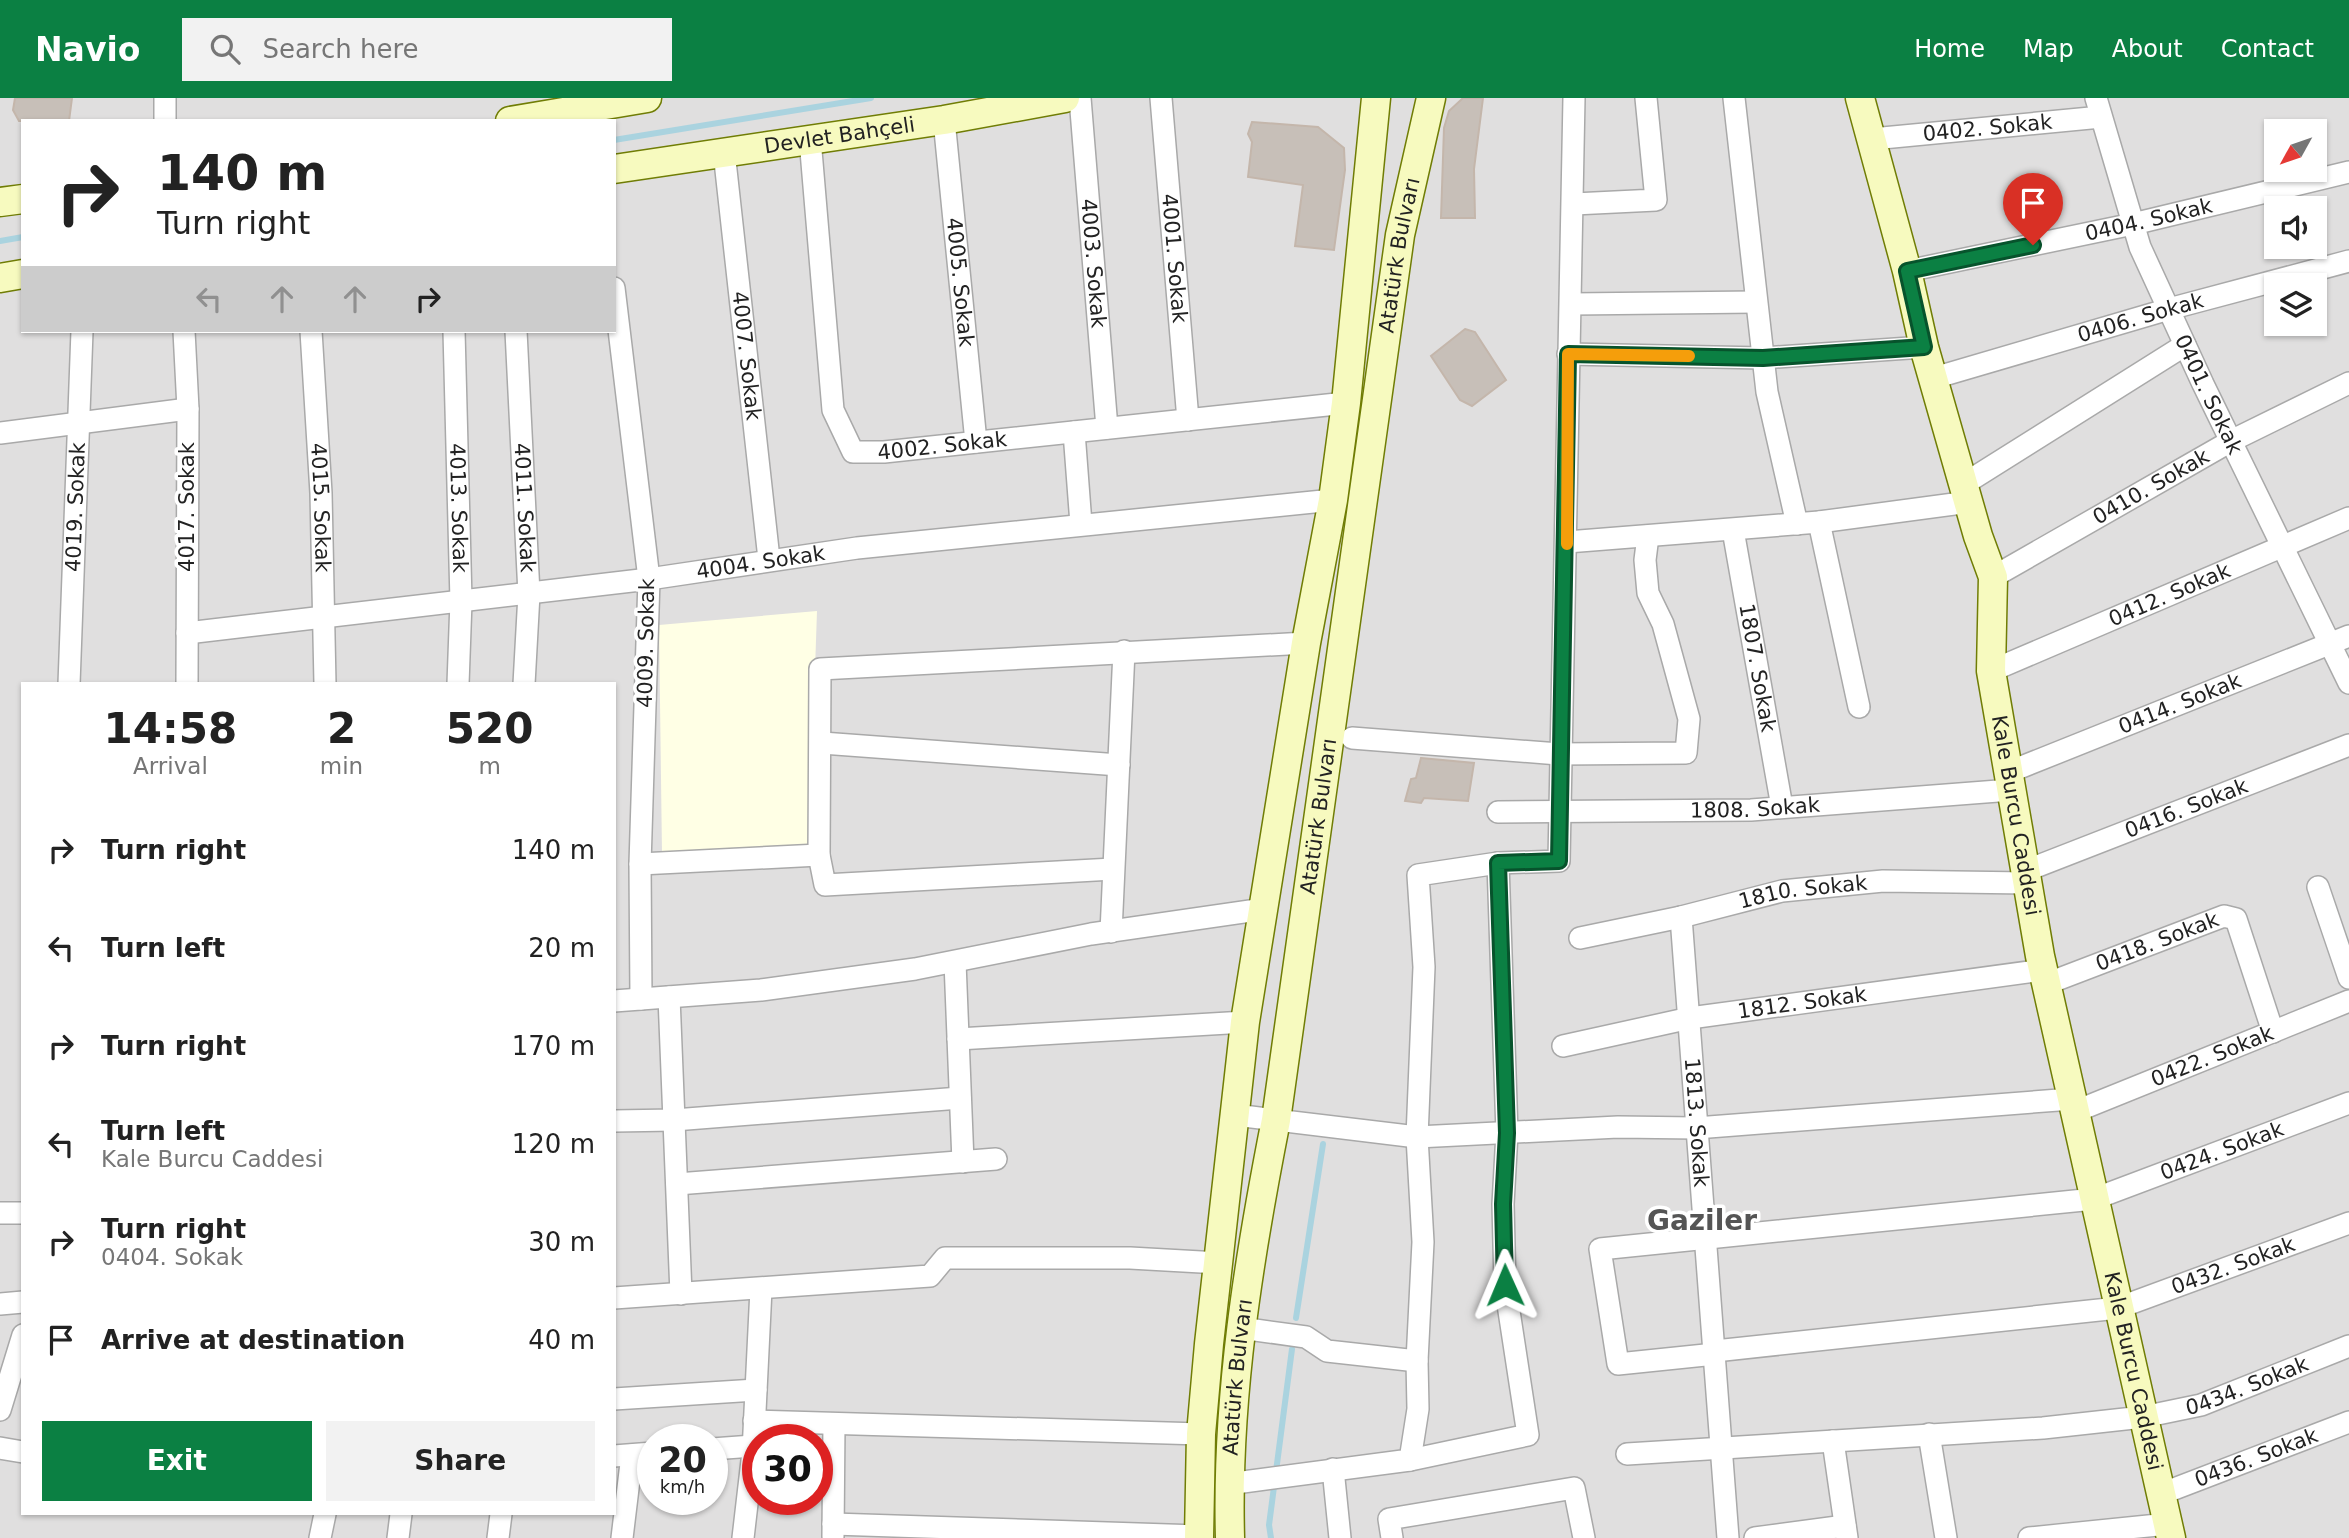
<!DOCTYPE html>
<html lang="en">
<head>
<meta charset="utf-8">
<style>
	body { margin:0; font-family:"DejaVu Sans",sans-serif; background:#f2f2f2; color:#222; height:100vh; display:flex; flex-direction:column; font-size:26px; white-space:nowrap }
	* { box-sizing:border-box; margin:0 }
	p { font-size:23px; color:#767676 }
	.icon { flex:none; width:38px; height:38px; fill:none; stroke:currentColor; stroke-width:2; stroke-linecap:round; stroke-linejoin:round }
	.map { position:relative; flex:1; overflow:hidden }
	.panel { position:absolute; left:21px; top:584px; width:595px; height:833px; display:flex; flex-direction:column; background:#fff; border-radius:0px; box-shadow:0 2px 5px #0004 }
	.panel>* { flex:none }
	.guide { position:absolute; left:21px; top:21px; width:595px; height:214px; border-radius:0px; box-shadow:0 2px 5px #0004; background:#fff; color:#222; overflow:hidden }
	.needle { width:46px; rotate:230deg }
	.tools { position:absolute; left:2264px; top:21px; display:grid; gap:14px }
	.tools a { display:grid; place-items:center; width:63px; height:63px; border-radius:0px; background:#fff; box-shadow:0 2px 5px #0004; font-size:35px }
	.speed { position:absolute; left:637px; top:1326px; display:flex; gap:14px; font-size:35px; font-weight:700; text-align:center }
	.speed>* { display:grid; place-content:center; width:91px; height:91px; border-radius:50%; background:#fff; box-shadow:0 2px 5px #0004; line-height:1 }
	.speed small { font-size:18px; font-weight:400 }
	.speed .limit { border:10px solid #d22; background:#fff; color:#111 }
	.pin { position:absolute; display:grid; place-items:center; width:60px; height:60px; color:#fff; margin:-72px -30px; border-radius:50% 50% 50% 0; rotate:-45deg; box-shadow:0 0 7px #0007 }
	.pin .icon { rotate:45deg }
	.me { position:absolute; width:77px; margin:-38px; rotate:359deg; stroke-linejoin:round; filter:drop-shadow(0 0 5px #0008) }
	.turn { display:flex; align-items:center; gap:24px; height:147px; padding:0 21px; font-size:32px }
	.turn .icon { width:91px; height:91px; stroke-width:2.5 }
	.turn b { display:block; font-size:49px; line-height:60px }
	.lanes { display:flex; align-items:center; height:66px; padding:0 21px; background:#0003; justify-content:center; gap:35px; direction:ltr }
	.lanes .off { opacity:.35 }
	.eta { display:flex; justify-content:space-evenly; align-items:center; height:119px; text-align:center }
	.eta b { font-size:42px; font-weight:800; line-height:49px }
	.cta { display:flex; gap:14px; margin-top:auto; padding:14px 21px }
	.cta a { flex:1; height:80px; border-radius:0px; background:#0b8043; color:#fff; font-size:28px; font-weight:800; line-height:80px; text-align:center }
	.cta a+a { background:#f2f2f2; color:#222 }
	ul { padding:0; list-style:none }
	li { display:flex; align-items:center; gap:21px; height:98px; padding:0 21px }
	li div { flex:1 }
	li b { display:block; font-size:26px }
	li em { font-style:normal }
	header { display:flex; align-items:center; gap:42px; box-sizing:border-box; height:98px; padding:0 35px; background:#0b8043; color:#fff }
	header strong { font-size:33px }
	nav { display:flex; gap:38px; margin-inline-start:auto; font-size:24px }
	.search { width:490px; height:63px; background:#f2f2f2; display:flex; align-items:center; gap:18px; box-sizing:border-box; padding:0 24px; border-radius:0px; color:#767676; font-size:26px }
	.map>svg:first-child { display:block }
</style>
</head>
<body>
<header>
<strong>Navio</strong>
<div class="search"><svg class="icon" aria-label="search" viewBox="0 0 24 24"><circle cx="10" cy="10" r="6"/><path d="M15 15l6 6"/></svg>Search here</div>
<nav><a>Home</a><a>Map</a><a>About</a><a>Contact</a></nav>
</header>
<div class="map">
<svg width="2349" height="1440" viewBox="0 0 2349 1440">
	<rect width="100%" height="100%" fill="#f2efe9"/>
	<path fill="#e0dfdf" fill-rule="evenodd" d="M0,0H2349V1440H0ZM23,23H614V233H23ZM2277,33H2315V72H2277ZM2277,110H2315V149H2277ZM2277,187H2315V226H2277ZM23,586H614V1416H23ZM653,1342H712V1402H653ZM758,1342H817V1402H758Z"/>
	<path fill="#ffffe5" d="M817,513L809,746L662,755L659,527Z"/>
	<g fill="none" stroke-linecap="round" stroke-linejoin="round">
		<path stroke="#aad3df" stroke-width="6" d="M614,42L871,0
			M0,143L23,139
			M1296,1220L1323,1046
			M1271,1440L1269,1427L1292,1251"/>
	</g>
	<path fill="#c7bfb8" stroke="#c4b6ab" stroke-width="2" d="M15,0H72L69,23H19L13,12Z
		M1463,0H1483L1474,71L1475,120H1441L1444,30L1449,13Z
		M1252,24L1318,29L1344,50L1345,72L1334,152L1295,148L1303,87L1248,79L1252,44L1248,36Z
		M1465,231L1475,234L1506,282L1472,308L1460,302L1431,258Z
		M1421,660L1474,665L1468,703L1424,700L1421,705L1405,703L1411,681L1416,680Z"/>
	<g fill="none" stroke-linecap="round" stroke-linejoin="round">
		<defs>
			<g id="street">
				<path id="s1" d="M1080,0L1107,330"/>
				<path id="s2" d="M1161,0L1188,322"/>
				<path d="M1734,0L1767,294L1797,426"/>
				<path id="s3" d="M2096,0L2140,149L2203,286L2349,585"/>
				<path id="s4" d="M944,22L976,344"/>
				<path d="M165,23V0"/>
				<path id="s5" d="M810,41L833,312L853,354H884L1346,305"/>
				<path id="s6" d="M1872,41L2101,19"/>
				<path id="s7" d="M724,54L769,461"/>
				<path d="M1574,106L1656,102L1646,0"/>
				<path id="s8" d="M1907,173L2133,126L2349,74"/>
				<path d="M614,190L649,481L640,766L641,901"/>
				<path d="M1572,206L1756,204"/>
				<path d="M184,233L188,311L187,586"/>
				<path id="s9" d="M311,233L321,395L325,586"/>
				<path id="s10" d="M454,233L461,503L458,586"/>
				<path id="s11" d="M516,233L529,496L524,586"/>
				<path d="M1568,256L1763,260L1924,249"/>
				<path id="s12" d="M1934,280L2169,211L2349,163"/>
				<path d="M1074,334L1081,426"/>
				<path d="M0,335L188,311"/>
				<path d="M1964,386L2185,247"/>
				<path d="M1819,424L1859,609"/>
				<path id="s13" d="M1733,432L1782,709"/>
				<path d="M1567,444L1819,424L1969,404"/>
				<path id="s14" d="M1993,479L2231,343L2349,285"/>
				<path id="s15" d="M187,535L649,481L857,450L1333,402"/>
				<path id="s16" d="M1991,573L2349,420"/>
				<path id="s17" d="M69,586L82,233"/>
				<path d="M1352,640L1559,656L1686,655L1689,621L1663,526L1648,495L1645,462L1648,438"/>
				<path d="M822,645L1119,667"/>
				<path id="s18" d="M2009,674L2349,538"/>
				<path id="s19" d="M1498,714L1751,712L2011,692"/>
				<path d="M640,766L819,757"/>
				<path d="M1113,771L825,787L819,757L820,571L1306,545"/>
				<path id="s20" d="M2025,773L2349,647"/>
				<path d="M2318,789L2349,880"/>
				<path id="s21" d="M1681,819L1728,1440"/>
				<path d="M1111,834L1124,553"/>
				<path id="s22" d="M1580,840L1681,819L1782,793L1883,783L2027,785"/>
				<path d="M955,864L963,1064"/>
				<path id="s23" d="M2046,886L2224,818L2236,821L2273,934"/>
				<path d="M669,899L681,1196"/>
				<path d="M614,903L761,892L915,871L1091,836L1264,811"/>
				<path d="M958,941L1245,924"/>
				<path id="s24" d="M1563,948L1690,920L2043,872"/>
				<path id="s25" d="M2074,1014L2349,903"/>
				<path d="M1235,1017L1417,1039L1618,1029L1696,1030L2072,1001"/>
				<path d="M614,1023L674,1022L960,1000"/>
				<path d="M677,1086L996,1061"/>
				<path d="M0,1115H23"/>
				<path d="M614,1200L930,1178L945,1160H1130L1219,1165"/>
				<path d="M0,1206L23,1204"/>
				<path d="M1241,1230L1306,1239L1327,1253L1417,1263"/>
				<path id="s26" d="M1715,1253L2118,1210L2349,1125"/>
				<path id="s27" d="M1715,1256L1618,1266L1600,1151L2094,1101L2349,1005"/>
				<path d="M614,1301L756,1292"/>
				<path d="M0,1312L23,1237"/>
				<path d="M754,1323L1201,1336"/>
				<path d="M1929,1336L1946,1440"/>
				<path d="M1833,1343L1847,1440"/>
				<path d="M0,1350L23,1354"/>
				<path d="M712,1351L753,1348"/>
				<path id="s28" d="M1627,1356L2043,1330L2143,1319L2201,1307L2349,1248"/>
				<path d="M614,1358L653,1355"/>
				<path d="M1410,1362L1528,1337L1505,1187L1503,1106L1507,1035L1498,765"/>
				<path d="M1333,1371L1340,1440"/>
				<path d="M1228,1386L1410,1362L1418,1311L1417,1263L1423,1144L1417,1039L1424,869L1418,777L1498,765L1559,763L1574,0"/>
				<path id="s29" d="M2161,1396L2349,1324"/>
				<path d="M833,1426L1199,1438"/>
				<path d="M833,1438L834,1326"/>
				<path d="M320,1440L325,1416"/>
				<path d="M398,1440L401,1416"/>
				<path d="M498,1440L501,1416"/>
				<path d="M622,1440L632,1357"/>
				<path d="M743,1440L753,1354L761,1191"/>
				<path d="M1392,1440L1389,1421L1574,1390L1584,1440"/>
				<path d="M1755,1440L1845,1428"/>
				<path d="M2029,1440L2168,1426"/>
			</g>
			<g id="secondary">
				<path id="s30" d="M1860,0L1907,173L1924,249L1978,438L1993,479L1991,573L2040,858L2171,1440"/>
				<path d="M510,23L647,0"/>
				<path id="s31" d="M614,71L944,22L1065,0"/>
				<path d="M0,104L23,101"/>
				<path d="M0,180L23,176"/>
				<path d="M1199,1440L1201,1336L1209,1246L1245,924L1306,545L1333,402L1346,305L1376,0"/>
				<path id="s32" d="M1230,1440C1226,1300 1249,1159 1276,1022L1400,137L1431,0"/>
			</g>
		</defs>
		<use href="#street" stroke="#a9a9a9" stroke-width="24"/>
		<use href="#secondary" stroke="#707d05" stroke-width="31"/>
		<use href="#street" stroke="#fff" stroke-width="21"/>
		<use href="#secondary" stroke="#f7fabf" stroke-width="28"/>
	</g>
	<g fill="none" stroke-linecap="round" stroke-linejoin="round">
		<defs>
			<path id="route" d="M1505,1187L1503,1106L1507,1035L1498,765L1559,763L1568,256L1763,260L1924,249L1907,173L2033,147"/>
		</defs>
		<use href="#route" stroke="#07532c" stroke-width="18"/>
		<use href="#route" stroke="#0b8043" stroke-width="12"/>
		<path stroke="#f59e0b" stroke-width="12" d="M1567,446L1568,256L1689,258"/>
	</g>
	<g text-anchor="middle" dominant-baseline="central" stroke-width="7" stroke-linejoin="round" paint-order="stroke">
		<g font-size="21" fill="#222" stroke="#fff">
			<text stroke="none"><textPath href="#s6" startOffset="116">0402. Sokak</textPath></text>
			<text stroke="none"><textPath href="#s31" startOffset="228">Devlet Bahçeli</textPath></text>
			<text stroke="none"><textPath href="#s8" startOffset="247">0404. Sokak</textPath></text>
			<text stroke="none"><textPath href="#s32" startOffset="1295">Atatürk Bulvarı</textPath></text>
			<text stroke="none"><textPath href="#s2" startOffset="161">4001. Sokak</textPath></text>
			<text stroke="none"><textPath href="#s1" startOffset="166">4003. Sokak</textPath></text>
			<text stroke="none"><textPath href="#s4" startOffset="163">4005. Sokak</textPath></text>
			<text stroke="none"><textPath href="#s12" startOffset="215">0406. Sokak</textPath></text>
			<text stroke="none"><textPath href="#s7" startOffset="205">4007. Sokak</textPath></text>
			<text stroke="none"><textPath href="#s3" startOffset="318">0401. Sokak</textPath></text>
			<text stroke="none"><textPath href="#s5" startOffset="408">4002. Sokak</textPath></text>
			<text stroke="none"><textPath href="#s14" startOffset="182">0410. Sokak</textPath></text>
			<text stroke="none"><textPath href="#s17" startOffset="177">4019. Sokak</textPath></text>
			<text transform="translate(187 409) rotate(-90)">4017. Sokak</text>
			<text stroke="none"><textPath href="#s9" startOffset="177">4015. Sokak</textPath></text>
			<text stroke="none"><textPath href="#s10" startOffset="177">4013. Sokak</textPath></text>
			<text stroke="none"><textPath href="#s11" startOffset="177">4011. Sokak</textPath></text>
			<text stroke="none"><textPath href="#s15" startOffset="578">4004. Sokak</textPath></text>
			<text stroke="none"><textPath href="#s16" startOffset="194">0412. Sokak</textPath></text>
			<text transform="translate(646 545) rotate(-89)">4009. Sokak</text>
			<text stroke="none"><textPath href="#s13" startOffset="140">1807. Sokak</textPath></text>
			<text stroke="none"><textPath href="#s18" startOffset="184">0414. Sokak</textPath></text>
			<text stroke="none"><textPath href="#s19" startOffset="257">1808. Sokak</textPath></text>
			<text stroke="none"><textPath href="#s20" startOffset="173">0416. Sokak</textPath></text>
			<text stroke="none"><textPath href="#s30" startOffset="738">Kale Burcu Caddesi</textPath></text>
			<text stroke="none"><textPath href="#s32" startOffset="728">Atatürk Bulvarı</textPath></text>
			<text stroke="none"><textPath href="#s22" startOffset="228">1810. Sokak</textPath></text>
			<text stroke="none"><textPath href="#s23" startOffset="119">0418. Sokak</textPath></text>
			<text stroke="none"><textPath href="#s24" startOffset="243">1812. Sokak</textPath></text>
			<text stroke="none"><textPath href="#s25" startOffset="149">0422. Sokak</textPath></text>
			<text stroke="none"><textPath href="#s21" startOffset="206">1813. Sokak</textPath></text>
			<text stroke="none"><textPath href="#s27" startOffset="847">0424. Sokak</textPath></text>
			<text stroke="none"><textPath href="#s26" startOffset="528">0432. Sokak</textPath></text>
			<text stroke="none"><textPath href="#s30" startOffset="1306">Kale Burcu Caddesi</textPath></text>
			<text stroke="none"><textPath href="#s32" startOffset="161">Atatürk Bulvarı</textPath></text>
			<text stroke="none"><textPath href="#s28" startOffset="626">0434. Sokak</textPath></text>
			<text stroke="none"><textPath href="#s29" startOffset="102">0436. Sokak</textPath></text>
		</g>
		<g font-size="28" font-weight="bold" fill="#555" stroke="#fff">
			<text x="1702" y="1122">Gaziler</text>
		</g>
	</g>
</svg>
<div class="tools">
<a><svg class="needle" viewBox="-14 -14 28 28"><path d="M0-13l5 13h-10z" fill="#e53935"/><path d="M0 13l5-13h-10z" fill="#767676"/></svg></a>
<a><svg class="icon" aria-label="sound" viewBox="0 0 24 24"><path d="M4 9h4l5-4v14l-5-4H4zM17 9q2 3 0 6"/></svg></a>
<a><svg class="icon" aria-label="layers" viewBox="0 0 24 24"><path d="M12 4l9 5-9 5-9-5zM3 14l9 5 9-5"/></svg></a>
</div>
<div class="speed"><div>20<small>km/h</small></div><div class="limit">30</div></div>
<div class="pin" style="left:2033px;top:147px;background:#d93025"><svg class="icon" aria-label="arrive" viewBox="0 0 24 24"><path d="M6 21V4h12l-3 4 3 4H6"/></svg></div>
<svg class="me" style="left:1505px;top:1187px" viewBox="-20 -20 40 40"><path d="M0-17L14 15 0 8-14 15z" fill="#0b8043" stroke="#fff" stroke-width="4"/></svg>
<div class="guide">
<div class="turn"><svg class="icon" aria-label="right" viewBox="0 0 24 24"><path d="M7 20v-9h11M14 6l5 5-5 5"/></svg><div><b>140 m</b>Turn right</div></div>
<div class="lanes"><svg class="icon off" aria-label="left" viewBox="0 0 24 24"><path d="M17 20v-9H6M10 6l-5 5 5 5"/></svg><svg class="icon off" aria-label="ahead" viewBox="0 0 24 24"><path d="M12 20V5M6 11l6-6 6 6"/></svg><svg class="icon off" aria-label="ahead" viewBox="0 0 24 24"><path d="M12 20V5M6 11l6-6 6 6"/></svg><svg class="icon" aria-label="right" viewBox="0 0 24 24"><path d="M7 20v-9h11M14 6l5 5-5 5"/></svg></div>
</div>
<section class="panel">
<div class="eta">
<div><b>14:58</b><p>Arrival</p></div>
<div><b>2</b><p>min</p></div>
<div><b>520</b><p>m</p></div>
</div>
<ul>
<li><svg class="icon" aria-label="right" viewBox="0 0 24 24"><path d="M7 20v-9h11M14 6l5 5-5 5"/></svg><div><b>Turn right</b></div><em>140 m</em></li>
<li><svg class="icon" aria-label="left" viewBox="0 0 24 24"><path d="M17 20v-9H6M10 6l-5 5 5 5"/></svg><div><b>Turn left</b></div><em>20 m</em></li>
<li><svg class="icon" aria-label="right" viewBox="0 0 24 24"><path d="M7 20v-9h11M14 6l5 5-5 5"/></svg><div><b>Turn right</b></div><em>170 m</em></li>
<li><svg class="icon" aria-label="left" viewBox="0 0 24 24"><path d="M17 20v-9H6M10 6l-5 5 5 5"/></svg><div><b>Turn left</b><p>Kale Burcu Caddesi</p></div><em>120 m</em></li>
<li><svg class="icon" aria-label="right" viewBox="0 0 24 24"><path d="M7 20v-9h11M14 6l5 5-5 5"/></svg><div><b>Turn right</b><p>0404. Sokak</p></div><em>30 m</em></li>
<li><svg class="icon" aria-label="arrive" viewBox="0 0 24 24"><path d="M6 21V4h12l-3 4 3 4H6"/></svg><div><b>Arrive at destination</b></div><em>40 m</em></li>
</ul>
<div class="cta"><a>Exit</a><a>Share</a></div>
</section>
</div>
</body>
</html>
